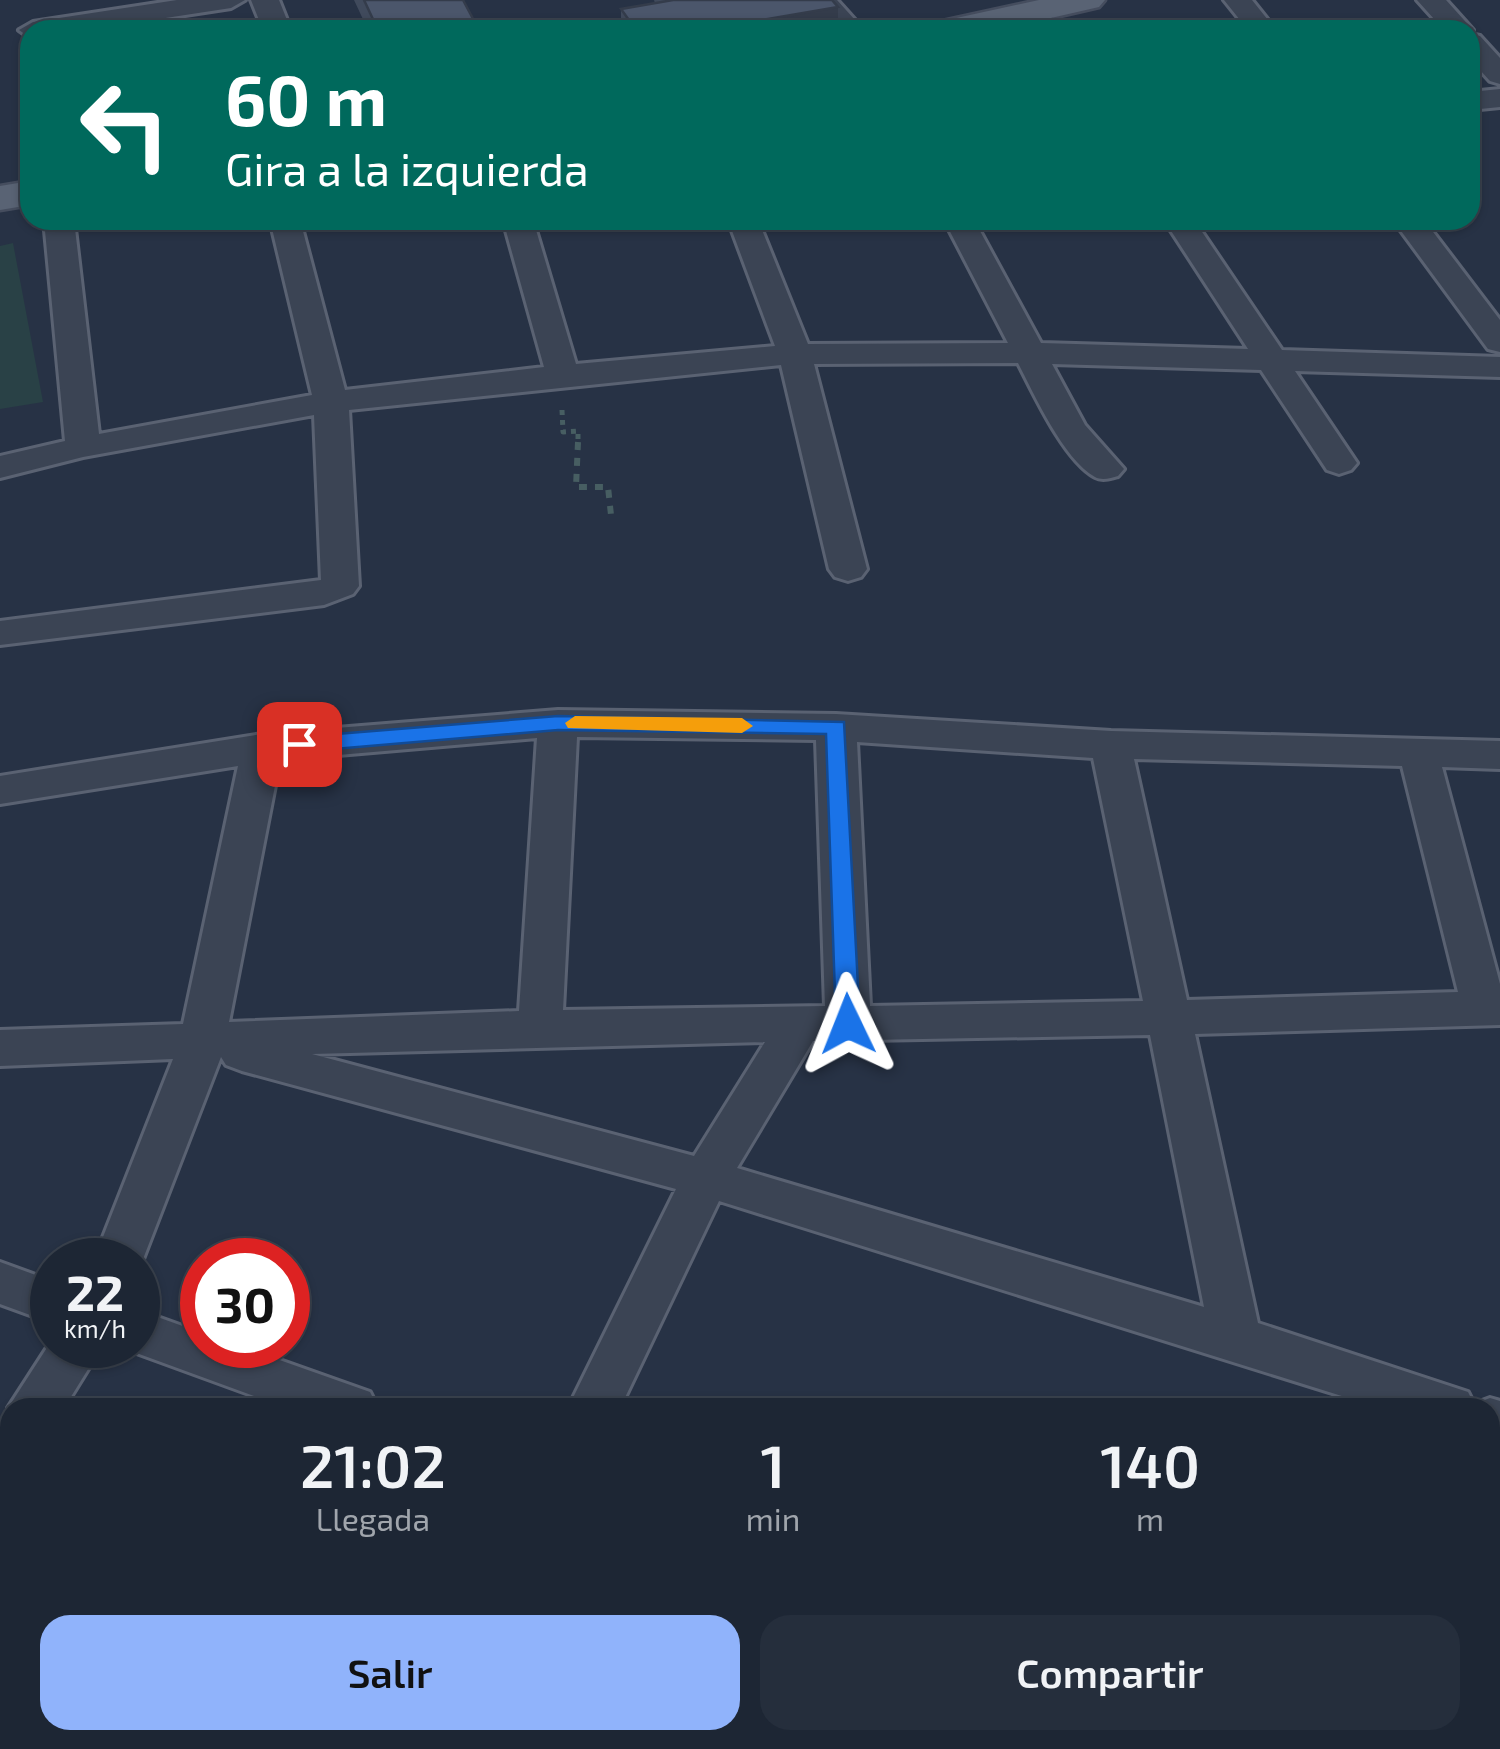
<!DOCTYPE html>
<html lang="es">
<head>
<meta charset="utf-8">
<style>
	body { margin:0; font-family:"Exo 2",sans-serif; background:#252e3c; color:#f1f3f6; height:100vh; display:flex; flex-direction:column; font-size:38px; white-space:nowrap }
	* { box-sizing:border-box; margin:0 }
	p { font-size:32px; color:#a0a5ac }
	.icon { flex:none; width:55px; height:55px; fill:none; stroke:currentColor; stroke-width:2; stroke-linecap:round; stroke-linejoin:round }
	.map { position:relative; flex:1; overflow:hidden }
	.panel { position:absolute; left:0px; top:1398px; width:1500px; height:352px; display:flex; flex-direction:column; background:#1d2634; border-radius:30px 30px 0 0; box-shadow:0 2px 8px #0004,0 0 0 2px #3b434f }
	.panel>* { flex:none }
	.guide { position:absolute; left:20px; top:20px; width:1460px; height:210px; border-radius:30px; box-shadow:0 2px 8px #0004,0 0 0 2px #3b434f; background:#00695c; color:#fff; overflow:hidden }
	.speed { position:absolute; left:30px; top:1238px; display:flex; gap:20px; font-size:50px; font-weight:700; text-align:center }
	.speed>* { display:grid; place-content:center; width:130px; height:130px; border-radius:50%; background:#1d2634; box-shadow:0 2px 8px #0004,0 0 0 2px #3b434f; line-height:1 }
	.speed small { font-size:25px; font-weight:400 }
	.speed .limit { border:15px solid #d22; background:#fff; color:#111 }
	.pin { position:absolute; display:grid; place-items:center; width:85px; height:85px; color:#fff; margin:-42px; border-radius:20px; box-shadow:0 5px 15px #0006 }
	.me { position:absolute; width:110px; margin:-55px; rotate:358deg; stroke-linejoin:round; filter:drop-shadow(0 0 8px #0008) }
	.turn { display:flex; align-items:center; gap:35px; height:210px; padding:0 40px; font-size:45px }
	.turn .icon { width:130px; height:130px; stroke-width:2.5 }
	.turn b { display:block; font-size:70px; line-height:85px }
	.eta { display:flex; justify-content:space-evenly; align-items:center; height:170px; text-align:center }
	.eta b { font-size:60px; font-weight:600; line-height:70px }
	.action { display:flex; gap:20px; margin-top:auto; padding:20px 40px }
	.action a { flex:1; height:115px; border-radius:30px; background:#90b3fb; color:#111; font-size:40px; font-weight:600; line-height:115px; text-align:center }
	.action a+a { background:#252e3c; color:#f1f3f6 }
	.map>svg:first-child { display:block }
</style>
</head>
<body>
<div class="map">
<svg width="1500" height="1749" viewBox="0 0 1500 1749">
	<rect width="100%" height="100%" fill="#273245"/>
	<path fill="#294146" d="M13,243L43,402L0,409V246Z"/>
	<g fill="none" stroke-linecap="round" stroke-linejoin="round">
		<defs>
			<path id="minor" d="M177,0H245L231,8L87,30H30V38L19,30L33,22Z
				M251,0H279L291,30H263Z
				M808,0H837L864,30H835Z
				M1224,0H1252L1276,30H1248Z
				M1417,0H1446L1473,30L1470,34L1480,36L1500,58V84L1490,81L1470,59V30H1444Z
				M1035,4L1045,6L1062,30H1034L1021,12Z
				M1500,89V107L1470,110V92Z
				M44,220H74L99,434L312,395L270,220H300L345,390L544,367L503,220H533L576,364L775,346L728,220H758L808,344L1008,343L944,220H974L1041,343L1248,349L1164,220H1194L1282,350L1500,357V377L1295,371L1357,463L1351,470L1339,474L1327,470L1261,370L1052,364L1085,425L1124,469L1118,476C1111,478 1102,481 1095,477C1064,460 1034,394 1018,363L814,364L867,569L861,577L848,581L835,577L829,569L781,365L349,410L359,586L353,594L324,605L0,645V621L321,580L314,415L83,457L0,478V456L65,441Z
				M1393,220H1424L1500,320V352L1488,349Z
				M558,710L836,714L1111,731L1500,741V769L1442,767L1500,984V1025L1195,1034L1258,1323L1468,1392L1474,1404L1490,1398L1500,1401V1447L1490,1444V1408H1380L719,1201L620,1408H568L676,1189L242,1071L226,1065L221,1057L138,1272V1260H94L173,1059L0,1066V1030L183,1024L238,766L0,804V776L262,734ZM577,737L816,740L825,1006L563,1010ZM537,738L519,1011L229,1022L280,760ZM857,742L1093,758L1143,1001L870,1006ZM1134,759L1402,766L1458,992L1187,1000ZM1150,1035L1204,1307L737,1168L813,1041ZM765,1042L694,1156L312,1054Z
				M0,1262L52,1281V1323L0,1304Z
				M138,1310L202,1333V1345H237L370,1392L378,1408H287L120,1347L138,1345Z
				M52,1340V1345H103L64,1408H10V1412L8,1408Z
				M10,1419V1476L0,1480V1422Z
				M0,1662L10,1665V1719L0,1716Z
				M113,1740H192L196,1749H117Z
				M400,1740H458L454,1749H396Z
				M1286,1740H1359L1363,1749H1290Z"/>
			<path id="primary" d="M1039,0H1105L1099,7L999,30H933L938,22Z
				M30,181V205L0,210V186Z"/>
		</defs>
		<use href="#minor" stroke="#5a6272" stroke-width="6"/>
		<use href="#primary" stroke="#454d5e" stroke-width="5"/>
		<path stroke="#475e62" stroke-width="5" stroke-dasharray="5 5" stroke-linecap="butt" d="M562,410L563,432L578,431V444"/>
		<path stroke="#475e62" stroke-width="6" stroke-dasharray="8 8" stroke-linecap="butt" d="M578,442L576,487H608L611,515"/>
		<use href="#minor" fill="#3b4454" fill-rule="evenodd"/>
		<use href="#primary" fill="#596374" fill-rule="evenodd"/>
	</g>
	<path fill="#404a5c" d="M354,0H463L479,30H368Z
		M654,0H832L838,30H621V9L655,3Z"/>
	<path fill="#343c4b" d="M838,7V30H705Z"/>
	<path fill="#4b566b" stroke="#343c4b" stroke-width="2.5" d="M364,0H463L479,30H378Z
		M673,0H832L838,7L705,30H636L621,9Z"/>
	<path fill="#1a73e8" stroke="#114b97" stroke-width="2.5" d="M558,716L844,722L860,1024L856,1031H839L836,1024L826,734L558,730L299,752L288,744L299,737Z"/>
	<path fill="#f59e0b" d="M575,716L742,718L753,726L742,733L568,728L565,723Z"/>
</svg>
<div class="speed"><div>22<small>km/h</small></div><div class="limit">30</div></div>
<div class="pin" style="left:299px;top:744px;background:#d93025"><svg class="icon" aria-label="arrive" viewBox="0 0 24 24"><path d="M6 21V4h12l-3 4 3 4H6"/></svg></div>
<svg class="me" style="left:848px;top:1024px" viewBox="-20 -20 40 40"><path d="M0-17L14 15 0 8-14 15z" fill="#1a73e8" stroke="#fff" stroke-width="4"/></svg>
<div class="guide">
<div class="turn"><svg class="icon" aria-label="left" viewBox="0 0 24 24"><path d="M17 20v-9H6M10 6l-5 5 5 5"/></svg><div><b>60 m</b>Gira a la izquierda</div></div>
</div>
<section class="panel">
<div class="eta">
<div><b>21:02</b><p>Llegada</p></div>
<div><b>1</b><p>min</p></div>
<div><b>140</b><p>m</p></div>
</div>
<div class="action"><a>Salir</a><a>Compartir</a></div>
</section>
</div>
</body>
</html>
